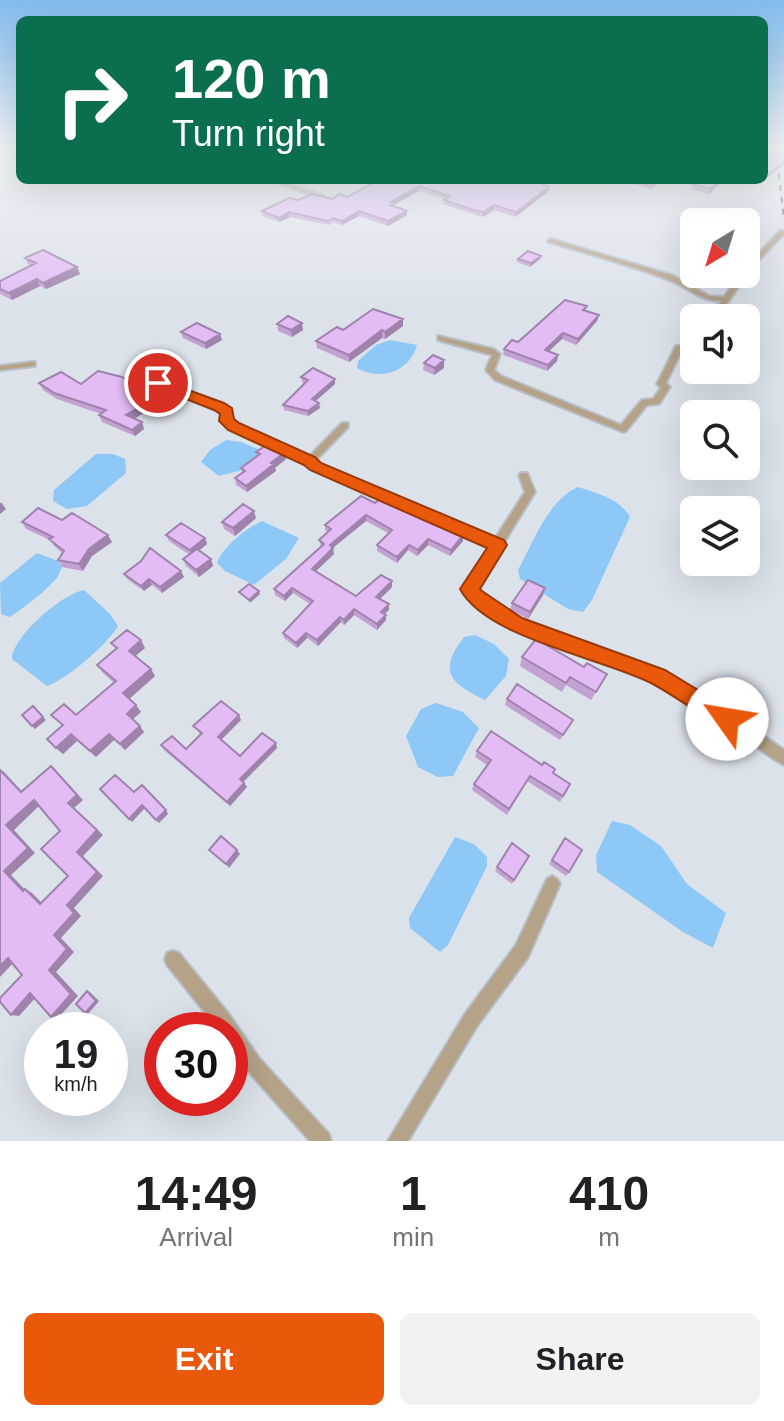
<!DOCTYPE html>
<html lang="en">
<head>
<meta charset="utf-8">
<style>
	body { margin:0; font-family:Arial,sans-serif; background:#f2f2f2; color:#202124; height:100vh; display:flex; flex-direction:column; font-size:30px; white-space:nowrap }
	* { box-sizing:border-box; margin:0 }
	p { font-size:26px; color:#757577 }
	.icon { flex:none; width:44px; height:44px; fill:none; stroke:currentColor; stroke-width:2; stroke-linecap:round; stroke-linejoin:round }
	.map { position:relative; height:1141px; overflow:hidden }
	.details { display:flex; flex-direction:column; background:#fff; flex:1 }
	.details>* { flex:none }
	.top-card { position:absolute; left:16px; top:16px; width:752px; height:168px; border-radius:12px; box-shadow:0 8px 32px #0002; background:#0b6e4f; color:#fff; overflow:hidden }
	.needle { width:52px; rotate:218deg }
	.controls { position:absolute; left:680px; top:208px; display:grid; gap:16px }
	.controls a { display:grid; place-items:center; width:80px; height:80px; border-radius:12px; background:#fff; box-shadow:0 8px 32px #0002; font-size:40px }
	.speed { position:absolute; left:24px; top:1012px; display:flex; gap:16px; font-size:40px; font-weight:700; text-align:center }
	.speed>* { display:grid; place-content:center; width:104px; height:104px; border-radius:50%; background:#fff; box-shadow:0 8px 32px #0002; line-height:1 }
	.speed small { font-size:20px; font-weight:400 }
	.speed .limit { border:12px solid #d22; background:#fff; color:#111 }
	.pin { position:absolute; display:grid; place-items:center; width:68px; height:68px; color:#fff; margin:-34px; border:4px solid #fff; border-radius:50%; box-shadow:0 2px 8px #0007 }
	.me { position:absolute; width:88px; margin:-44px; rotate:302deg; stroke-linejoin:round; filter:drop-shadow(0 0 6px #0008) }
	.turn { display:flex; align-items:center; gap:28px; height:168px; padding:0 24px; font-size:36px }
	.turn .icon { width:104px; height:104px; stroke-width:2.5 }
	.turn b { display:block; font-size:56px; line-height:68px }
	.eta { display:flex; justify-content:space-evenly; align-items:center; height:136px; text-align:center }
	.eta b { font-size:48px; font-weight:700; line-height:56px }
	.primary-button { display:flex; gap:16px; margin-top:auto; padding:16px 24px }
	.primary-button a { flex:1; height:92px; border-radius:12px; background:#ea580c; color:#fff; font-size:32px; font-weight:700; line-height:92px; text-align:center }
	.primary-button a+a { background:#f2f2f2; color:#202124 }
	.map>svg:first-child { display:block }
</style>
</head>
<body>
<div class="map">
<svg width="784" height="1141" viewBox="0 0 784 1141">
	<rect width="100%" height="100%" fill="#dbe2ea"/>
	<path fill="#8dc8f7" d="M390,340L417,345C409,373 379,381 357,368L358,361L376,345Z
		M226,440L241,442L258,449V455L246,469L219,476L201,462L210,450Z
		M96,454H113L125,459L126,473L87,506L67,509L53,501L54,490Z
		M578,487C597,493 620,499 630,517L592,600L583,612L568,609L520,579L518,570C533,543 548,500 578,487Z
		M262,521L299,538L286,559L254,585L225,571L217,563C222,547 248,527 262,521Z
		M37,553L58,561L62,567L57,578L42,593L16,613L9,617L1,614L0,583Z
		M84,590L110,614L118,626C107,645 67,679 47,686L12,659C13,636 62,594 84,590Z
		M475,635L494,644L509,659L506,676L485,700C449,683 438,671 464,637Z
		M436,703L463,712L479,728L453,776L438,777L418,767L406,736L421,709Z
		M612,821L630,825L661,846L687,884L726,913L713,948L683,932L597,872L596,855Z
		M455,837L474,844L487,857V866L448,945L440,952L410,928L409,918Z"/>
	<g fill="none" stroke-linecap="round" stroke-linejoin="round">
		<defs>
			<path id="minor" d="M764,149L784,153V157L764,153Z
				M268,180H277L324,196L319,197Z
				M780,231H784V234L746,273V267Z
				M551,239L674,276L709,296L724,297L739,274H747L717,318H709L721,301C699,301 688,287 669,280C630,265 589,254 549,242L548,241Z
				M438,336L493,349L500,354L494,370L501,376L621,425L642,400L653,399L661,388L657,384L676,346L686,345L694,338V345L691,349L682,350L666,383L670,387L659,404L647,405L626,431L623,432L495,380L486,370L492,355L438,340Z
				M32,362H35V366L0,370V366Z
				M158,380L222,405L230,410L231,420L237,425L309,457L342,423H348V427L315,461L318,465L495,539L525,492L519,475L521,473H527L535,492L476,588C522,634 601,646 659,672C704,692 744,722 784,750V765C768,757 753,744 739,733C712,714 685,696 655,682C604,656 496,635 464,589L491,546L312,469L307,463L231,429L223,421V413L155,385L154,383Z
				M552,876L557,879L560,884L528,957L477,1026L408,1141H388L465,1014L516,945L547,879Z
				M173,951L179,953L228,1013L259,1058L329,1134L331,1141H310L247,1070L230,1046V1030H219L167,965L165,959L167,953Z"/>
		</defs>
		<use href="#minor" stroke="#b9bfc6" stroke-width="4"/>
		<use href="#minor" fill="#b4a289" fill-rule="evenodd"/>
		<path stroke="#4a4d52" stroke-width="2" stroke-dasharray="6 6" stroke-linecap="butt" d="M776,149L784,220"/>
	</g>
	<path fill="#c3a1d3" d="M361,180H446L457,183L549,187L548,192L515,217L494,210L483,217L473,214L443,204L444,200L445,199L419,191L395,204V207L407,211V215L388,226L359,216L342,225L333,222L329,225L290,217L279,222L262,216V211L298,200L347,197L368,185L361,183Z
		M628,180H663L651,189L628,183Z
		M696,180H724L709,194L690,189Z
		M541,256L540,259L530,267L517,262L518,259Z
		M25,258L77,267L80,274L46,289L40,286L12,300L0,294V281L31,266L28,264Z
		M587,306L586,310L599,315L597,321L576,345L562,339L548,351L558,355L557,361L547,371L503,355L504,349Z
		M403,319V326L385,339L382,338L349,362L317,348L316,341L343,330Z
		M277,324L303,330L292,337L278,331Z
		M181,332L220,334L222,340L206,349L183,338Z
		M424,363L444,368L434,375L423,370Z
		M301,377L335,384L316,401L320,408L308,416L284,410L283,405L304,383L302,382Z
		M39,383L81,384L156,398L158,404L134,419L142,422L144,429L135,436L102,422L99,415L101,414L57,399L43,390Z
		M256,452L286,459L275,468L276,471L247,492L236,485L235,478L242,473L241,468L257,456Z
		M375,503L463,541L450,556L428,545L417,556L408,550L397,563L377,551V545L388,533L366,521L333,548L334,554L316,571L356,596L392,587L380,599L389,610L384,614L386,615V620L377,630L354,615L344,625L341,622L318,646L307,638L297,648L284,638L283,633L310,604L293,593L285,601L275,595L274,589L321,547L319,540L328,532L325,530V525Z
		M256,518L235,536L224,529L222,522Z
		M22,522L112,542L92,556L83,571L62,567L58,560L62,553L54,546L50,540L26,529Z
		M166,535L205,538L207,544L200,550L211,559L213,566L199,577L186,566L183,559L190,555L169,541Z
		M124,574L184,577L162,593L152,585L144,591L127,579Z
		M545,588L543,595L528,619L510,610L512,603Z
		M111,643L145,648L135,656L155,676L129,699L141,712L133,719L144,732L125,750L114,740L96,757L77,741L63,754L47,739L62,725L51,715H76L114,683L102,672L97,665L116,649Z
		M522,657L584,667L607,674L591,700L566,685L562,692L520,666Z
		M507,699L570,725L560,740L505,705Z
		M241,720L221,740L240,756L276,743L277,748L243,782L247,787L230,806L164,750L161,745L186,749L200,734L193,726Z
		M477,751L553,773L570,784L560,802L527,781L507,815L472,790L474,784L487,765L475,757Z
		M565,838L569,872L566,876L549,864Z
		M512,843L529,856L512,884L495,871Z"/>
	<path fill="#9f83ac" d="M784,162L783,166L764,180V177Z
		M721,180H724L709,194L710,189Z
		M419,186V191L395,204V207L390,205L391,202Z
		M549,187L548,192L515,217L516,212Z
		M494,205V210L483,217V212Z
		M359,211V216L342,225V221Z
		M407,211V215L388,226V221Z
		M289,212L290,217L279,222V218Z
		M541,256L540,259L530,267L531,263Z
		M77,267L80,274L46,289L43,283Z
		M37,279L40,286L12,300L9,293Z
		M599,315L597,321L576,345L578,339Z
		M403,319V326L385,339V332Z
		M302,323L303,330L292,337L291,330Z
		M382,330V338L349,362V355Z
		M563,333L562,339L544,356L545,350Z
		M220,334L222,340L206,349L205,343Z
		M558,355L557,361L547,371L548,365Z
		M444,360V368L434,375L435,368Z
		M335,379V384L312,404V399Z
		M156,398L158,404L129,422L126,415Z
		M319,403L320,408L308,416V411Z
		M142,422L144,429L135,436L132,430Z
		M285,452L286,459L275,468L276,471L247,492L246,486Z
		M1,502L6,509L0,514V504Z
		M254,511L256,518L235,536L233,528Z
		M366,515V521L330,550V545Z
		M108,535L112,542L92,556L83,571L79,564L89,549Z
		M463,535V541L450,556L451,550Z
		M205,538L207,544L192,556L190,550Z
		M428,539V545L417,556L418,550Z
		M409,545L408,550L397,563V557Z
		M333,548L334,554L313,574L312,569Z
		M211,559L213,566L199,577L196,570Z
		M181,571L184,577L162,593L160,587Z
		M149,579L152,585L144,591L141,586Z
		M392,581V587L377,602L376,597Z
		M292,588L293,593L285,601L284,596Z
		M545,588L543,595L528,619L530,612Z
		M259,591L260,594L250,603L249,600Z
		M389,604V610L381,617V612Z
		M354,609V615L344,625V620Z
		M386,615V620L377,630V624Z
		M340,617L341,622L318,646L317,640Z
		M306,633L307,638L297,648L296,643Z
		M141,640L145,648L133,658L129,651Z
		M151,669L155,676L128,700L123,693Z
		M136,705L141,712L132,720L127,714Z
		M239,715L241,720L220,741L218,737Z
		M43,717L46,720L35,729L32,726Z
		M140,726L144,732L125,750L120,744Z
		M71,734L77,741L63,754L56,748Z
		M109,734L114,740L96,757L90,751Z
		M276,743L277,748L242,783L240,779Z
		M51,766L83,800L74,808L103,835L83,856L103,876L74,908L81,916L61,938L74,952L56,972L78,996L58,1018L51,1017L49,970L54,935L67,905L77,852L68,803Z
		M0,769L5,773L27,797L21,792Z
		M244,783L247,787L230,806L227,802Z
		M34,800L40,805L14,830L35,853L11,875L30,895L23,891L4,871L6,825Z
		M142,805L145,808L132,822L129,819Z
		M166,810L168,814L159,823L156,820Z
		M237,850L240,854L229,868L226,864Z
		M25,889L32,893L47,908L40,904Z
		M8,958L16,960L0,977V966Z
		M87,991L90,992L99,1001L88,1014L85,1013Z
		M30,993L38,995L19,1016L11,1015Z"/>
	<path fill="#e3bbf5" stroke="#9f83ac" stroke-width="2" fill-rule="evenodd" d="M764,149L765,151L784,155V162L764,177Z
		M364,180H446L457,183L462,180H534L549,187L516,212L494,205L483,212L474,210L444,200L450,196L419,186L391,202L395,203L390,205L407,211L388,221L359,211L342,221L333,218L328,221L289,212L279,218L262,211L289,198L298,200L312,194L332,199L340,194L347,197L373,183Z
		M631,180H660L652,186Z
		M696,180H721L710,189L692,184Z
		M43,250L77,267L43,283L37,279L9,293L0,289V281L36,263L25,258Z
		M528,251L541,256L531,263L518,259Z
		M565,300L587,306L583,310L599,315L578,339L563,333L545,350L558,355L548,365L504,349L512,340L518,342Z
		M373,309L403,319L385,332L382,330L349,355L316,341L337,327L343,330Z
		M288,316L302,323L291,330L277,324Z
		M197,323L220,334L205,343L181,332Z
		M433,355L444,360L435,368L424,363Z
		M313,368L335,379L312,399L319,403L308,411L283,405L308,380L301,377Z
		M98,371L122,377L156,398L126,415L142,422L132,430L99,415L106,410L54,393L39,383L61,372L81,384Z
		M269,443L285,452L271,463L274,464L246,486L235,478L245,471L241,468L260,454L256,452Z
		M361,496L375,503L382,497L463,535L451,550L428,539L418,550L409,545L397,557L377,545L392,530L366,515L330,545L333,548L312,569L356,596L381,575L392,581L376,597L389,604L381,612L386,615L377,624L354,609L344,620L340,617L317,640L306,633L296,643L283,633L313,601L292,588L284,596L274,589L324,544L319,540L331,529L325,525Z
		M243,504L254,511L233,528L222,522Z
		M38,508L62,520L72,513L108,535L89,549L79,564L58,560L64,551L49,539L53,537L22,522Z
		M181,523L205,538L190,550L166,535Z
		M150,548L181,571L160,587L149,579L141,586L124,574L141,561Z
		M197,549L211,559L196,570L183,559Z
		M528,580L545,588L530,612L512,603Z
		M249,584L259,591L249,600L239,592Z
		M127,630L141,640L129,651L151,669L123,693L136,705L127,714L140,726L120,744L109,734L90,751L71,734L56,748L47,739L63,725L51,715L64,704L76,715L116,681L97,665L117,648L111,643Z
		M536,639L584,667L587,663L607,674L596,692L570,677L566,683L522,657Z
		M517,684L573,720L563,735L507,699Z
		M221,701L239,715L218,737L240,756L262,733L276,743L240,779L244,783L227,802L161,745L172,736L186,749L202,733L193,726Z
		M33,706L43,717L32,726L22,715Z
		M491,731L542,765L544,762L555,769L553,773L570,784L563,796L530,776L509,809L474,784L491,760L477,751Z
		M51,766L77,795L68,803L97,830L77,852L97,872L67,905L74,913L54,935L67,949L49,970L71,994L51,1017L30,993L11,1015L0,1002V998L22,975L8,958L0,966V770L21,792ZM34,800L60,831L41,849L68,876L40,904L25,889L23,891L4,871L28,848L6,825Z
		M115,775L134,792L142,785L166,810L156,820L142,805L129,819L100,789Z
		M221,836L237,850L226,864L209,850Z
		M565,838L582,850L569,872L552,860Z
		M512,843L529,856L514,880L497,867Z
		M87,991L96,1001L85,1013L76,1004Z"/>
	<linearGradient id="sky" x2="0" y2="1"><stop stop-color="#83bcee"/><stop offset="0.48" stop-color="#eff2f6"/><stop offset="1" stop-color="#eff2f6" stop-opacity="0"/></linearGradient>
	<rect width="784" height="309" fill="url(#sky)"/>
	<path fill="#ea580c" stroke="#983908" stroke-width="2" d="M158,379L224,403L232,408L234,419L239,423L315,457L321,463L504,540L507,545L480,589L482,591L522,618L665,670L734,712L738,719L734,726L727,729L719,726C697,712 675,696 651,683C602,658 486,638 460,589L487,548L310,470L304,465L228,430L219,421L220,414L214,410L153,386L151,383Z"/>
</svg>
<div class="controls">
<a><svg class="needle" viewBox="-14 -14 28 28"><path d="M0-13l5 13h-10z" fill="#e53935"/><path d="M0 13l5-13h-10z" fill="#757577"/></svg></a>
<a><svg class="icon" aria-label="sound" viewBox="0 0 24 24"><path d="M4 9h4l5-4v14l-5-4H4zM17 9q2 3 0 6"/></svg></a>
<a><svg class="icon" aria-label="search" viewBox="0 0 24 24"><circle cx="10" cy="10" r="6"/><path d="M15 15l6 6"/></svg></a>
<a><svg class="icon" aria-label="layers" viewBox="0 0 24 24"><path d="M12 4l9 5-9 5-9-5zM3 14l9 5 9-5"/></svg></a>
</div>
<div class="speed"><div>19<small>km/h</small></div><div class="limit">30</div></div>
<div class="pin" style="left:158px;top:383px;background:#d93025"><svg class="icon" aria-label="arrive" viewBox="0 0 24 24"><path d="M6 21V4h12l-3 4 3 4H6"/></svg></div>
<svg class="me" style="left:727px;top:719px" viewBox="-20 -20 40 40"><circle r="19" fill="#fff"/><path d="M0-13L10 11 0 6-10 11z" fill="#ea580c"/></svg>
<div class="top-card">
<div class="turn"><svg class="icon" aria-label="right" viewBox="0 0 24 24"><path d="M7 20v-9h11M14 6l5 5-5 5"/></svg><div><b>120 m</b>Turn right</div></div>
</div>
</div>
<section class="details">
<div class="eta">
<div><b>14:49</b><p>Arrival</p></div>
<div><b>1</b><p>min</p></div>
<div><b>410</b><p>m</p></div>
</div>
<div class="primary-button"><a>Exit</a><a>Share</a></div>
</section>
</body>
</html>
